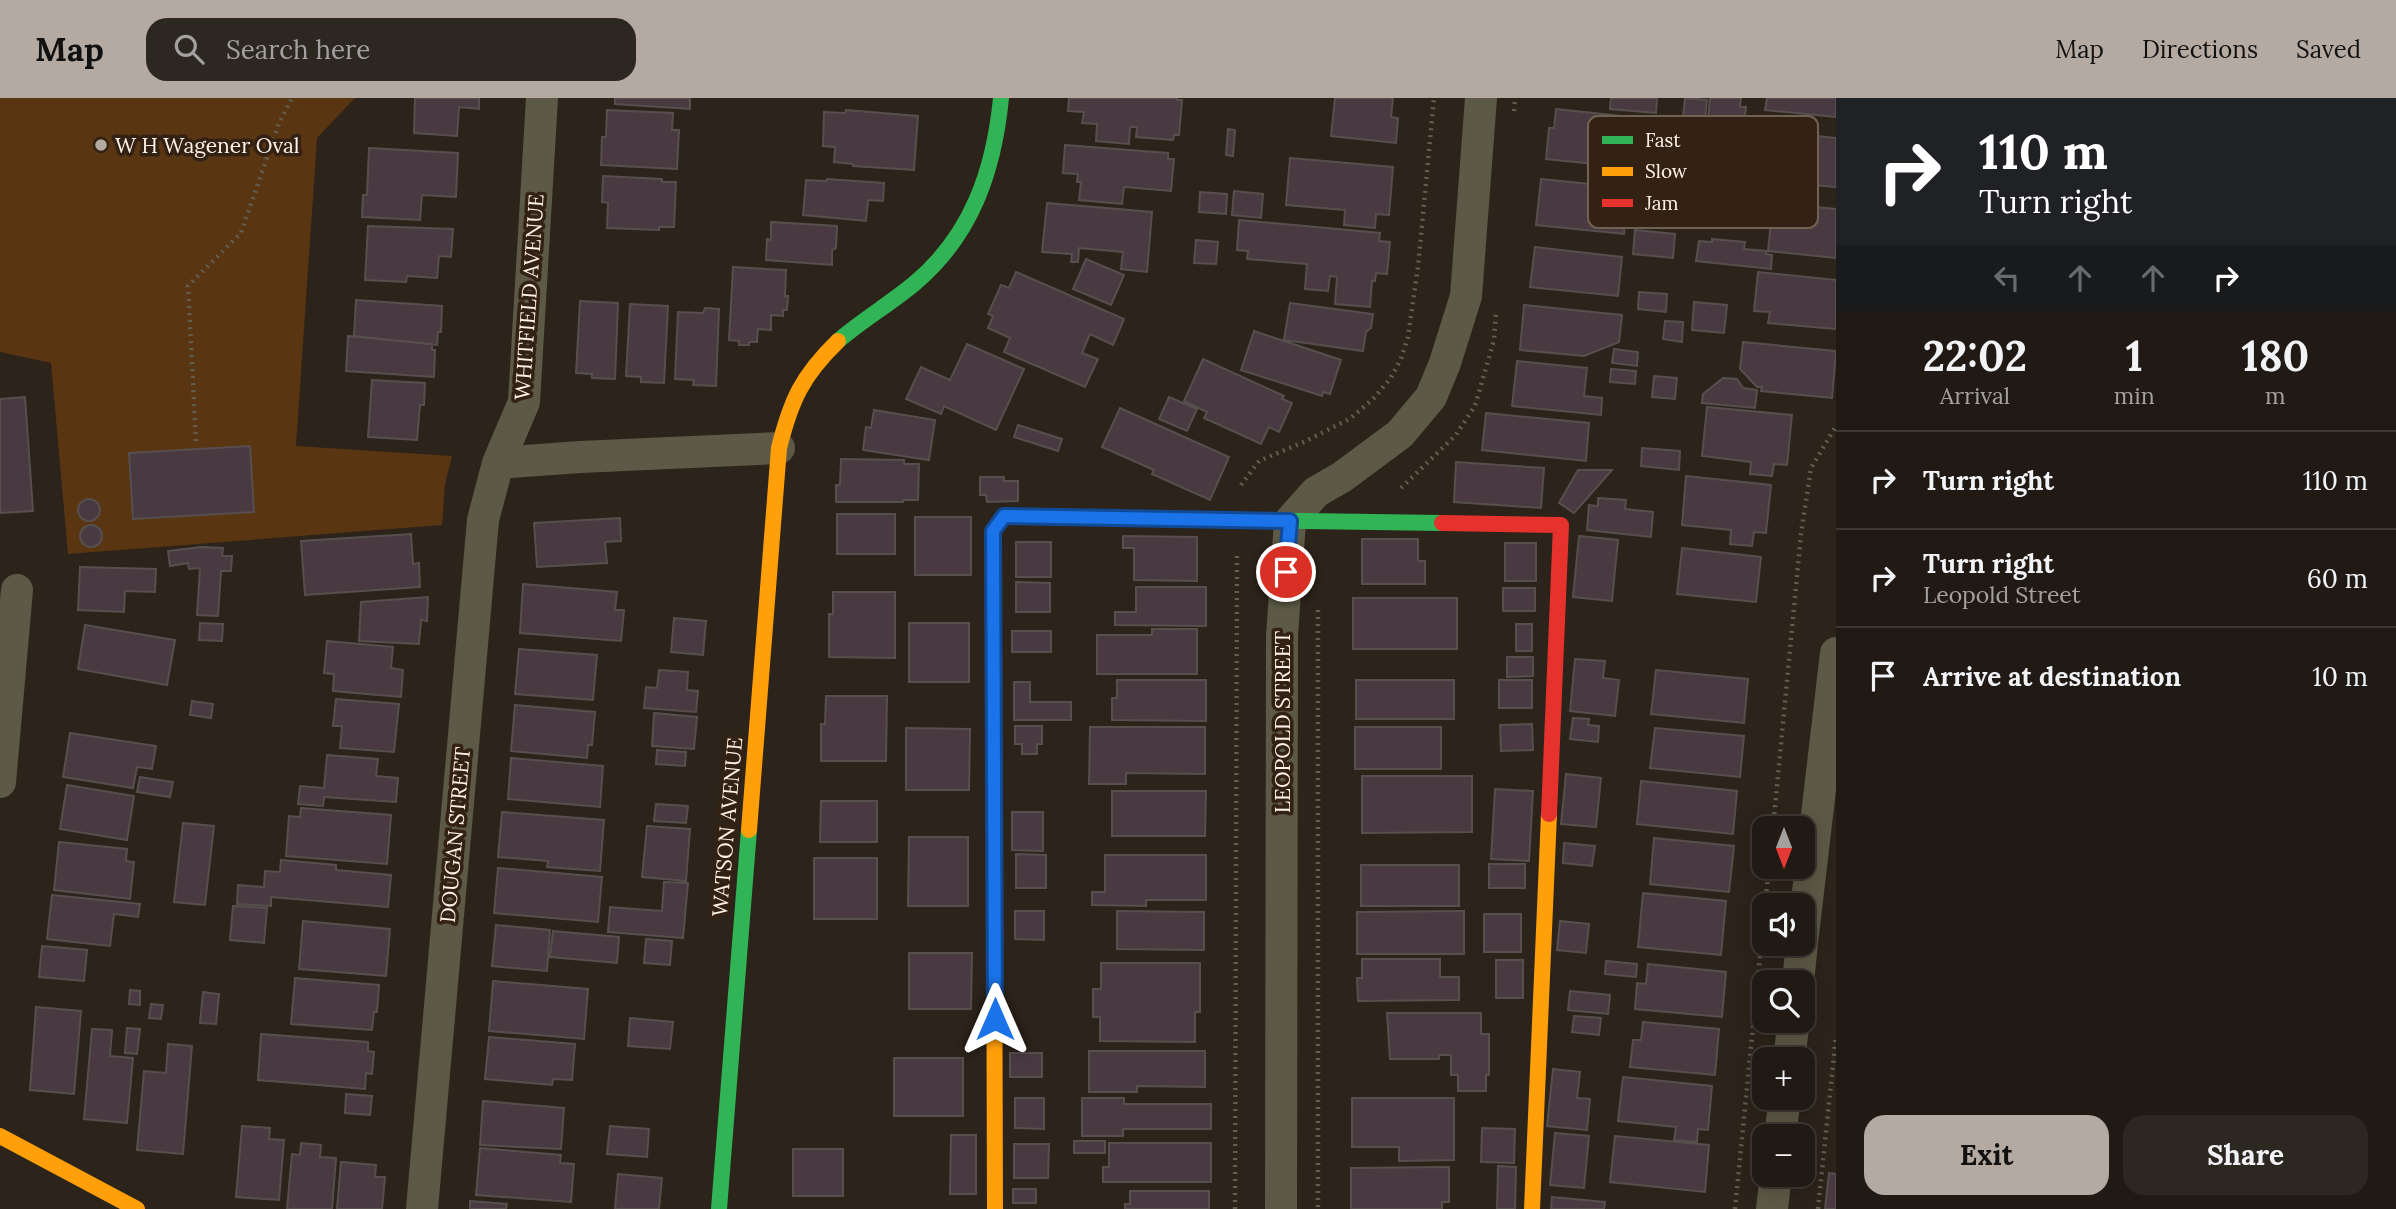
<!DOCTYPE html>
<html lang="en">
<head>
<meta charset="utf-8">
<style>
	body { margin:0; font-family:Lora,serif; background:#2d2722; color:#f1f3f6; height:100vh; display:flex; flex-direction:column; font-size:26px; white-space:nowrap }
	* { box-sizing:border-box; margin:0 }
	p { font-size:23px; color:#a2a1a0 }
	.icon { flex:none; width:38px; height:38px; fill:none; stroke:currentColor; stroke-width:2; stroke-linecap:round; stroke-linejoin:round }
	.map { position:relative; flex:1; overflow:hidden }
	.details { display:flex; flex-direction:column; background:#211a14; width:560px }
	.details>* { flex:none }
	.top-card { background:#202124; color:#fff; overflow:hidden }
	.needle { width:46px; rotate:180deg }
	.tools { position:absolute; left:1752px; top:718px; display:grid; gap:14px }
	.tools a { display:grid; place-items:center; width:63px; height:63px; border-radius:14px; background:#211a14; box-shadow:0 4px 18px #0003,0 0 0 2px #3e3834; font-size:35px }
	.pin { position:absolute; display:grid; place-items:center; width:60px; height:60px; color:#fff; margin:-30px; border:4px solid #fff; border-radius:50%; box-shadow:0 2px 7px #0007 }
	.me { position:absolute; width:77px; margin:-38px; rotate:0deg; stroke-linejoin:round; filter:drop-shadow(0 0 5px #0008) }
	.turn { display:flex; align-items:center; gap:24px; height:147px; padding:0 28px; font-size:32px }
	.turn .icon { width:91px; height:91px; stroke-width:2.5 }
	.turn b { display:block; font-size:49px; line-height:60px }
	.lanes { display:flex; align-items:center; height:66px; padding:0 28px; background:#0003; justify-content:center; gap:35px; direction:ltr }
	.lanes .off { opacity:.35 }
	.eta { display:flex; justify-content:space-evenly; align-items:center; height:119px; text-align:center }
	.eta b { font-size:42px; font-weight:800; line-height:49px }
	.button { display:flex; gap:14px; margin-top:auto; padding:14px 28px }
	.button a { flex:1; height:80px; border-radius:21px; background:#b5aaa1; color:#111; font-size:28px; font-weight:800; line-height:80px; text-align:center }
	.button a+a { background:#2d2722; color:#f1f3f6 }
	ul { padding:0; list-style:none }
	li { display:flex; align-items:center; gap:21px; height:98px; padding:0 28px; border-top:2px solid #3e3834 }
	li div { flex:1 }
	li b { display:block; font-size:26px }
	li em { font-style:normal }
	header { display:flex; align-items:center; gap:42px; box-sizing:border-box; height:98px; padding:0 35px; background:#b5aaa1; color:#111 }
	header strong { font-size:33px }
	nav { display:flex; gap:38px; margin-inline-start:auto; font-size:24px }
	.search { width:490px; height:63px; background:#2d2722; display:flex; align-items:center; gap:18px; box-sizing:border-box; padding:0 24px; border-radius:21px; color:#a2a1a0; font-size:26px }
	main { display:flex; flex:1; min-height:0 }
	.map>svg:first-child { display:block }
</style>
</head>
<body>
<header>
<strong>Map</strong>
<div class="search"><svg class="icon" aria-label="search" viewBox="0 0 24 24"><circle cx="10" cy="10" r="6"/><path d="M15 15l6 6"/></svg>Search here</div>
<nav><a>Map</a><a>Directions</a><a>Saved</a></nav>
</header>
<main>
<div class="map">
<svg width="1836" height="1111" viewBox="0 0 1836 1111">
	<rect width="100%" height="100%" fill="#2c231a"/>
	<path fill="#593511" d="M0,0H355L317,40L296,348L452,358L445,386L442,427L68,456L51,265L0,254Z"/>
	<path fill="#493a41" stroke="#574f4e" stroke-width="2" d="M415,0H479V11L459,9L457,38L414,35Z
		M615,0H690V11L615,6Z
		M1069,0H1177V2H1182L1179,37H1174L1173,42L1136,39L1137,29H1130L1129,46L1096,43L1097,26L1082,25L1084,14L1068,13Z
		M1335,0H1393L1391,19L1398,20L1396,45L1331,38Z
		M1611,0H1657L1656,15L1610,11Z
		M1685,0L1707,2L1705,21L1683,19Z
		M1710,0H1741L1740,9H1746L1744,26L1708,23Z
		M1767,0H1836V19L1765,12Z
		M1556,11L1630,19L1628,30L1642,31L1639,59L1626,58L1624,69L1546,61L1549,30H1554Z
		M607,12L673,15L672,32H679L677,71L601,67L602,39H606Z
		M846,12L918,18L914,72L853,68V66L834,64L835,49L823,48L824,14L845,15Z
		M1228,31L1235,32L1233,58L1226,57Z
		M1758,32L1836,40V89L1779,84L1756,51Z
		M1065,47L1168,55V61H1174L1171,93L1124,89L1122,106L1079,102L1081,84H1077L1078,76L1063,75Z
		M369,50L458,55L456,99L422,97L420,122L362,119L363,97H367Z
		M1290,60L1393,69L1389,117L1376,116L1375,130L1344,127L1345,112L1286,107Z
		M603,78L662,81V84H676L674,129H659V132L607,130L608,105L602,104Z
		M827,81L884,85L883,103L868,102L866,123L803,117L806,82L826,83Z
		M1541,81L1629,90L1624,136L1536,127Z
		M1234,93L1263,96L1261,120L1232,117Z
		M1200,94L1227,96L1226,116L1199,114Z
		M1047,105L1152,114L1147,174L1121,171L1123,154L1079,150L1078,164H1071L1072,156L1042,154Z
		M1773,105L1836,111V160L1768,153Z
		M1239,122L1380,135L1379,143L1390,144L1387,176L1376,175L1375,183H1372L1370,209L1335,206L1337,179L1330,178L1328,193L1305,191L1307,166L1247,161L1248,153L1237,152Z
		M771,124L837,128L836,150L832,152V167L766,162L767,141L771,142Z
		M368,128L453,131L451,159L439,158L437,180L407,178L406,184L365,182Z
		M1635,132L1675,136L1673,160L1633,156Z
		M1712,141L1745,144L1744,151L1766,153V156L1772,157L1771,171L1696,163L1699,143L1712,144Z
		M1196,142L1218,144L1216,166L1194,165Z
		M1535,149L1622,159L1618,198L1530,189Z
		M1086,161L1124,177L1111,207L1073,191Z
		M733,169L786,172L785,198H788L787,212H783V218L771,217V232L758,231L757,244H749V247H739V243L729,242Z
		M1016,174L1124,221L1113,247L1090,236L1082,255L1098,261L1085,289L1004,254L1010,240L988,230L993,218L988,216L1001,187L1009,190Z
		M1758,174L1836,182V231L1768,225L1770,214L1754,213Z
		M1639,194L1667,196L1666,214L1638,211Z
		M356,202L442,208L441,234H438L437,247L354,238Z
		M580,203L618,205L615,281L592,280V276L576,275Z
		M1694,204L1727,207L1724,235L1692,232Z
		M1290,205L1373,216L1371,230L1366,234L1363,253L1284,242Z
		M630,206L668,208L664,285L641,284V279L626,278Z
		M1524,207L1622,217L1619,244L1584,258L1520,252Z
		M705,210L719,211L716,288L693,287L694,282L675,281L678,214L703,215Z
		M1665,223L1683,224L1682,244L1663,241Z
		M1254,233L1341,262L1330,296L1323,294L1322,298L1241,272Z
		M348,238L432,246V252H435L434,279L346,273Z
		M1743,244L1836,253L1832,300L1761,293L1762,289H1757L1740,271Z
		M967,246L1024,271L996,332L944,308L941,316L906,301L921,269L950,282Z
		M1614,251L1638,254L1637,268L1612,265Z
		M1203,261L1284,298L1282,301L1292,305L1279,334L1269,329L1261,346L1204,320L1207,314L1184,303Z
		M1517,263L1587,270L1584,298L1602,300L1601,317L1512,308Z
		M1611,271L1636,273L1635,286L1610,284Z
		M1654,278L1677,280L1675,301L1652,299Z
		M1723,280L1737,281L1743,290L1757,292L1755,310L1702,305L1703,296Z
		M372,282L425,285L424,307H420L417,342L368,339Z
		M25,299L33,413L0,415V301Z
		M1169,299L1197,311L1187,333L1159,321Z
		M1707,309L1792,317L1787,367L1774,366L1772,378L1750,376L1751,364L1702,358Z
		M1120,310L1229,359L1210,402L1152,376L1154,372L1102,349Z
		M874,312L935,322L929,362L863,352L866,329L871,330Z
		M1486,315L1589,325L1586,363L1482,352Z
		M1018,327L1062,341L1058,353L1014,339Z
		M250,348L254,414L133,421L129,355Z
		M1642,350L1680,353L1679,372L1641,368Z
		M841,361L904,362V366H919L918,402H903V404H836V387H840Z
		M1456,364L1544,370L1541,410L1454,404Z
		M1578,372H1612L1574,415L1559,405Z
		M1686,378L1771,387L1766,435L1754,434L1752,448L1730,446L1731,432L1682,427Z
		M980,379H1004V383H1018V403L987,404L986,397H980Z
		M1598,400L1626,402L1625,411L1653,414L1651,439L1587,432L1589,407L1598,408Z
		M78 412a11 11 0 1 1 22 0a11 11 0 1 1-22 0Z
		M837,416H895V456H837Z
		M915,419H971V477H915Z
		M620,420L621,443L605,444L607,465L537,469L534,425Z
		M80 438a11 11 0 1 1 22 0a11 11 0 1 1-22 0Z
		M411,436L413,466L419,465L420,489L305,497L301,443Z
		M1123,438L1197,439V483L1134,482V450H1123Z
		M1579,438L1618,442L1612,503L1573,499Z
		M1362,441H1418V463H1425V486H1362Z
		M1016,444H1051V479H1016Z
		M1505,445H1536V483H1505Z
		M201,449L223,450L222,458H232L231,473H221L218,518L197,517L200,470L189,471L188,465L170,468L168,453Z
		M1682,450L1761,459L1756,504L1677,496Z
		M80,469L156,471L155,494L125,493L124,514L78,512Z
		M1016,484L1050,485V514H1016Z
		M523,486L617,494L615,512H624L621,543L520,535Z
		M1136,489H1206V528L1115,527V514H1136Z
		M1503,490H1535V513H1503Z
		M833,494H895V560L829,559V516H833Z
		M428,499L427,523L421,522L419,546L359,543L361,504Z
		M1353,500H1457V551H1353Z
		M674,520L706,523L703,557L671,554Z
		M200,525L223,526L222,543L199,542Z
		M909,525H969V584H909Z
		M1516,526H1532V553H1516Z
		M85,527L175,542L167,587L78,571Z
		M1152,531H1197V576H1097V537H1152Z
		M1012,533H1051V554H1012Z
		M327,543L393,549L391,570L403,572L401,599L333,593L334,576L324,575Z
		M519,551L597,557L593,602L515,596Z
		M1507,559H1533V578L1507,579Z
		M1575,561L1605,563L1603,580L1619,582L1615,618L1570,613Z
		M659,572L688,574L687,592L698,593L696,614L644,610L646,589L657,590Z
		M1656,572L1748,581L1744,625L1651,616Z
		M1117,582H1206V623L1112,622V600H1117Z
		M1356,582H1454V621H1356Z
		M1499,582H1532V610H1499Z
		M1014,584H1030V604H1071V622H1014Z
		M826,598H887L886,663H821V626H825Z
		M336,601L399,606L394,654L340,650L342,628H333Z
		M192,603L213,606L211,620L190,617Z
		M515,607L595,614L592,647H588L587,660L511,653Z
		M654,615L697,619L694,651L652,648Z
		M1573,620L1589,621L1588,627L1599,628L1598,644L1570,641Z
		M1532,626L1533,652L1501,653L1500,627Z
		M1015,628H1042V646H1037V656H1022V646H1015Z
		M1090,629H1205V676L1126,675V686H1089Z
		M1355,629H1441V671H1355Z
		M906,630L970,631L969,692H906Z
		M1655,630L1744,638L1740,679L1650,670Z
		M70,635L156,648L152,671L137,669L133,690L63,679Z
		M657,652L686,654L685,668L656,666Z
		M327,657L378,661L376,678L398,680L396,704L324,699L323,708L298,706L300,688L324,690Z
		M511,660L603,668L600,709L508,701Z
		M1566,676L1601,680L1596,729L1561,726Z
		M1362,678H1472V734L1362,735Z
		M140,679L173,684L170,699L137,694Z
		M1641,683L1737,693L1733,736L1637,726Z
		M67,687L134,698L127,742L60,731Z
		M1495,691L1533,693L1529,763L1491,761Z
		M1112,693H1206L1205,738H1112Z
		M821,703H877V744H820Z
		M656,706L688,708L686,725L654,723Z
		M301,710L391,717L387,766L286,758L289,718L300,719Z
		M502,714L604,722L600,773L547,769L548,763L498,759Z
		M1012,714H1043V753L1012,752Z
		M183,725L214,728L205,807L174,804Z
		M647,728L690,731L686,783L642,779Z
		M909,739H968V808H908Z
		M1654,740L1734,748L1729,794L1650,786Z
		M59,744L127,751L126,763L134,764L130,801L54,792Z
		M1564,745L1595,748L1592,768L1563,765Z
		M1016,756L1046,757V790H1016Z
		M1105,757H1206V802H1146V808L1092,807V794H1105Z
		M814,760H877V821H814Z
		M281,762L336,767V772L391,777L388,809L271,799V808L237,806L238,787L264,789L265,773L280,774Z
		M1489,766H1525V790H1489Z
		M1361,767H1459V808H1361Z
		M498,770L602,779L598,824L494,815Z
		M664,784L688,785L683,840L608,834L610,809L662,813Z
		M1643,795L1726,803L1721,857L1638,849Z
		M52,797L140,806L138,819L114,816L110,848L47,841Z
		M233,808L267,810L264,845L230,842Z
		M1015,813H1044V842L1015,841Z
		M1117,813L1204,814V852L1117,851Z
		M1464,813V856H1357V814Z
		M1484,816H1521V854H1484Z
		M303,823L390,831L386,878L299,871Z
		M1560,823L1589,826L1586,855L1557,852Z
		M496,827L550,832L547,873L492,868Z
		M553,833L619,839L617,865L550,859Z
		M646,841L672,843L670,867L644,865Z
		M42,848L87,852L84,883L39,879Z
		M909,855H972L971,911H909Z
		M1362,861H1440V879H1459V902L1358,903L1357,880H1362Z
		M1496,862H1523V900H1496Z
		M1606,863L1637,866L1636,879L1605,876Z
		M1101,865H1200V914H1195V944L1100,943V919H1093V891H1101Z
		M1648,866L1726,874L1722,919L1635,911L1637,885L1646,886Z
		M295,880L379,887L377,914H374L372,932L291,926Z
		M493,883L588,891L584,941L489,933Z
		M130,892L140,893V907L129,906Z
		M1570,893L1610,897L1608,916L1568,912Z
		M203,894L219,896L216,926L200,925Z
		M151,906L163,907L161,921L149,920Z
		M36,909L81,913L74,996L30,992Z
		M1387,915H1481V936H1489V977H1486V993H1458V977H1451V957H1439V961H1390Z
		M1574,918L1601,920L1599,937L1572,934Z
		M630,920L673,924L670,951L628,948Z
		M1643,924L1719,931L1715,977L1630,969L1633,942H1641Z
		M127,930L140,931L137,956L125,955Z
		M92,931L112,932L110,958L133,960L127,1025L84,1021Z
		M261,936L368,944V953L374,954L372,976L366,975L365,991L258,982Z
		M489,939L575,946L572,982L553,981L552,987L485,981Z
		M168,946L192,948L183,1056L137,1052L144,973L166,975Z
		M1089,953H1205V989L1137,988V994H1089Z
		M1010,955H1042V979H1010Z
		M894,960H963V1018H894Z
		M1553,971L1580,974L1577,1000L1590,1001L1587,1032L1547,1028Z
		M1623,979L1712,988L1708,1032L1698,1031L1697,1044L1674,1042L1676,1029L1618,1023Z
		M346,996L372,998L370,1017L345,1015Z
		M1015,1000H1044V1031L1015,1030Z
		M1082,1000H1124V1006H1211V1031H1123V1038H1082Z
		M1352,1000H1454V1062L1399,1063V1049H1352Z
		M483,1003L564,1010L561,1051L480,1047Z
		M242,1028L270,1030L269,1041L284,1042L279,1102L236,1099Z
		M610,1028L649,1031L647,1059L607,1056Z
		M1482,1030L1515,1031L1514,1065L1481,1064Z
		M1555,1035L1589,1038L1584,1090L1550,1087Z
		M951,1037H976V1096H950Z
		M1615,1038L1709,1047L1705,1094L1610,1084Z
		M1074,1043H1105V1055H1074Z
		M301,1045L321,1047L320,1059L336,1060L332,1111H287L292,1056L300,1057Z
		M1109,1045H1211V1084H1103V1069H1109Z
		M1014,1046H1049L1048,1080H1014Z
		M480,1050L561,1057L560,1065L574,1066L571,1104L476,1097Z
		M793,1051H843V1098H793Z
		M341,1064L376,1067L375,1079H385L382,1111H337Z
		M1498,1068L1516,1069L1515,1111H1497Z
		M1449,1069V1104H1442V1111H1351V1070Z
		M1829,1075L1836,1076V1111H1825Z
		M618,1076L662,1080L659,1111H615Z
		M1013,1091H1036V1105H1013Z
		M1130,1093H1209V1111H1125V1106H1130Z
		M1552,1099L1605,1104L1604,1111H1551Z
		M470,1103L507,1106L506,1111H470Z"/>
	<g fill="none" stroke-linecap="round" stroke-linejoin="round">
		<path stroke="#625e50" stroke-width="4.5" stroke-dasharray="2 5" stroke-linecap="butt" d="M1514,13L1515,0
			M196,343L188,188L241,135L279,25L292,0
			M1241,387L1259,363L1306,343L1351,320L1373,301L1390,281L1401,261L1408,239L1418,169L1434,0
			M1401,390L1455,338L1475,308L1494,242L1496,214
			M1318,512V1111
			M1773,730L1801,436L1811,370L1836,328
			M1765,807L1769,768
			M1235,1111L1237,454
			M1735,1111L1764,817
			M1818,1111L1836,938"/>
		<path stroke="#5c5946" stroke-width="32" d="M542,0L524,304L498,365L580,359L779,350
			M0,684L17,492
			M1802,845L1836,555
			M1798,884L1802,845
			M1789,961L1794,922
			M1780,1038L1785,999
			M422,1111L483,422L498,365
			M1281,1111L1282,538L1290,423L1316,394L1342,379L1400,336L1431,299L1445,265L1466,198L1481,0
			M1772,1111L1776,1076"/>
		<path stroke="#30b455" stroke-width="16" d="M838,243C862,222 890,206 915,185C972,137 994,72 1001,0
			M1103,420L1442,425
			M719,1111L749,732"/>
		<path stroke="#ff9f0a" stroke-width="16" d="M749,732L779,350C791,302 802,278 838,243
			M994,767L995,1111
			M0,1038L137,1111
			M1532,1111L1549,716"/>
		<path stroke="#e5322d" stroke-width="16" d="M1442,425L1561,427L1549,716
			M994,767L993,433L1004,418L1103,420"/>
	</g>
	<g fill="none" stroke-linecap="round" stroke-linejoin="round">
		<defs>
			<path id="route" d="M995,921L993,433L1004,418L1290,423L1286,474"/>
		</defs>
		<use href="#route" stroke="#114b97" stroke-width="18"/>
		<use href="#route" stroke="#1a73e8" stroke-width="12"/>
	</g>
	<circle fill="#b5aaa1" stroke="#332213" stroke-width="2.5" cx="101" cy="47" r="7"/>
	<g text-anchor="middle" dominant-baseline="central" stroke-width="7" stroke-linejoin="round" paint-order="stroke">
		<g font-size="21" fill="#fff3e9" stroke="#332213" text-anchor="start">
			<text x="115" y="47">W H Wagener Oval</text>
		</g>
		<g font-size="21" fill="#fff3e9" stroke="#332213">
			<text transform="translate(529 199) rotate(-86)">WHITFIELD AVENUE</text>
			<text transform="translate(1282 624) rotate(-90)">LEOPOLD STREET</text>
			<text transform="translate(727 729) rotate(-85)">WATSON AVENUE</text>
			<text transform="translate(455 737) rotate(-85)">DOUGAN STREET</text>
		</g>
	</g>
	<rect x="1588" y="18" width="230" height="112" rx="10" fill="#332213" stroke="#706153" stroke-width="2"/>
	<rect x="1602" y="38" width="31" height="8" fill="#30b455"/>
	<rect x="1602" y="69" width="31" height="9" fill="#ff9f0a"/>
	<rect x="1602" y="101" width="31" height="8" fill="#e5322d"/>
	<g font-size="19" fill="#fff3e9">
		<text x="1645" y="49">Fast</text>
		<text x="1645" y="80">Slow</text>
		<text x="1645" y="112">Jam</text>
	</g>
</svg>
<div class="tools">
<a><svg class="needle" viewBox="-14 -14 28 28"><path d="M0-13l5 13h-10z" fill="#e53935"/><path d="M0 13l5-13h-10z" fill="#a2a1a0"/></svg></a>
<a><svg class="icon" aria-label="sound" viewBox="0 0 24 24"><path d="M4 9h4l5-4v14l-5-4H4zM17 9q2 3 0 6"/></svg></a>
<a><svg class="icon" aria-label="search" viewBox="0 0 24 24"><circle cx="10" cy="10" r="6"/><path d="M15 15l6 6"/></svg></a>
<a>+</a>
<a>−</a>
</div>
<div class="pin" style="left:1286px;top:474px;background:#d93025"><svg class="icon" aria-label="arrive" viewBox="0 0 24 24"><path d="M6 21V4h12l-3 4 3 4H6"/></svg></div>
<svg class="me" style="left:995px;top:921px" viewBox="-20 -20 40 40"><path d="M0-17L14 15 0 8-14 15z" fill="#1a73e8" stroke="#fff" stroke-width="4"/></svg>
</div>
<section class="details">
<div class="top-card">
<div class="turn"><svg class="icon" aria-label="right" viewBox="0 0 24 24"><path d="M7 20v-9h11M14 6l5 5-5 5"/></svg><div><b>110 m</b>Turn right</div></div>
<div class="lanes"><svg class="icon off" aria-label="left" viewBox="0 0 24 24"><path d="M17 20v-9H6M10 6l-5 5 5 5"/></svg><svg class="icon off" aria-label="ahead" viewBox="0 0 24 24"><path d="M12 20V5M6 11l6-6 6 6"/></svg><svg class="icon off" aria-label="ahead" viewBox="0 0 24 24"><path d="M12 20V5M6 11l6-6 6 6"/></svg><svg class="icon" aria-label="right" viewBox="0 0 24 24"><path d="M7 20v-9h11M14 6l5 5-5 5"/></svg></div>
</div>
<div class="eta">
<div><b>22:02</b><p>Arrival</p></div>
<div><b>1</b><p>min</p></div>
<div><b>180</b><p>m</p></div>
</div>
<ul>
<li><svg class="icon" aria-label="right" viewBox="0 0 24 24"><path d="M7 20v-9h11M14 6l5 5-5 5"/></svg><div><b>Turn right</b></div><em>110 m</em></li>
<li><svg class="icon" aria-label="right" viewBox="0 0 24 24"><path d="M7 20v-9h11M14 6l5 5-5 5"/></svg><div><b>Turn right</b><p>Leopold Street</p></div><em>60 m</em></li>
<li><svg class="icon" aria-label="arrive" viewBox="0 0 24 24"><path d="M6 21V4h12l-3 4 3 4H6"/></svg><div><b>Arrive at destination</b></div><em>10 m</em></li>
</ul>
<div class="button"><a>Exit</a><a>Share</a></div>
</section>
</main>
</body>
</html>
